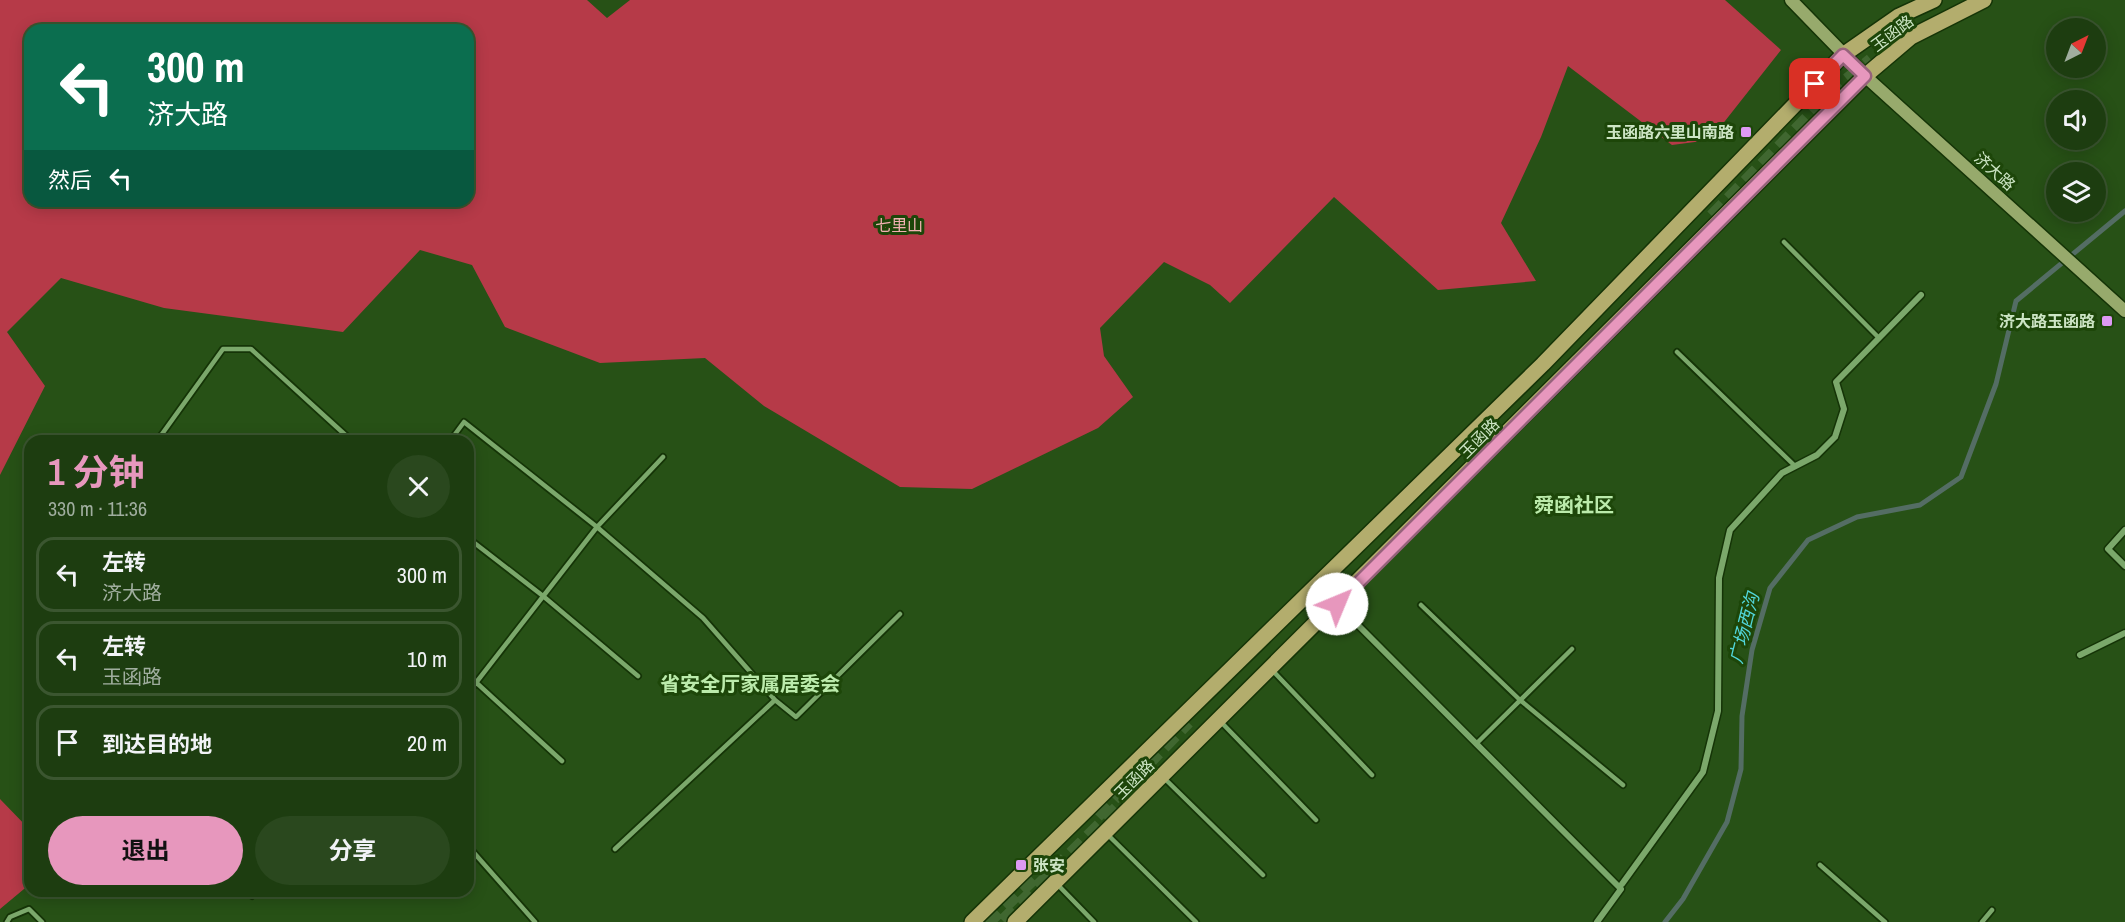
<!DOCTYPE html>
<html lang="zh">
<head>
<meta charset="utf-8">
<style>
	body { margin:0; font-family:"Archivo Narrow","Noto Sans SC",sans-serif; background:#2a481e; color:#f1f3f6; height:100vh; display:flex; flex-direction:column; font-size:22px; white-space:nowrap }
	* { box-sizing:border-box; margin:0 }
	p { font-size:20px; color:#a0ae9f }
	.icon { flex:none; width:33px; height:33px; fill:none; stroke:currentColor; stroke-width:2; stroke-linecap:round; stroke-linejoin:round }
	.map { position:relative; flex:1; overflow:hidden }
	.details { position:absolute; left:24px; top:435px; width:450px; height:462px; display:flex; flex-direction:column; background:#1d3d10; border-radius:18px; box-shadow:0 3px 15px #0003,0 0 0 2px #3b5630 }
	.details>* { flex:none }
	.hud { position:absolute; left:24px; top:24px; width:450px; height:183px; border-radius:18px; box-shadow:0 3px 15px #0003,0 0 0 2px #3b5630; background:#0b6e4f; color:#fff; overflow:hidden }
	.needle { width:39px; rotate:42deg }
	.buttons { position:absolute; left:2046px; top:18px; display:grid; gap:12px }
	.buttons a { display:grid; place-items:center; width:60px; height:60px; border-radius:50%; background:#1d3d10; box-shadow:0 3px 15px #0003,0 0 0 2px #3b5630; font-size:30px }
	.pin { position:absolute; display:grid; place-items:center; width:51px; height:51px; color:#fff; margin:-26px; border-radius:12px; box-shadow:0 3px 9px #0006 }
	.me { position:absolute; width:66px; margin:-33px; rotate:45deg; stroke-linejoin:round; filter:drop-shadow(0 0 4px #0008) }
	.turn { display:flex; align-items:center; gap:21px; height:126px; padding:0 24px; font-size:27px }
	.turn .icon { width:78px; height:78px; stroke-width:2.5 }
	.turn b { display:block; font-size:42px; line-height:51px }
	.then { display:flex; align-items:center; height:57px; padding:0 24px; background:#0003; gap:12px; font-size:22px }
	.round { display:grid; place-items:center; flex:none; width:63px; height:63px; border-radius:32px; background:#2a481e }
	.overview { display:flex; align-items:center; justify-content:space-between; height:102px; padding:0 24px }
	h1 { font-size:36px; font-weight:700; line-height:45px; color:#e797bd }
	.action { display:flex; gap:12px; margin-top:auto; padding:12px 24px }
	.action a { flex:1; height:69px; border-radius:36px; background:#e797bd; color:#111; font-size:24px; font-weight:700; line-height:69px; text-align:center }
	.action a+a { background:#2a481e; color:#f1f3f6 }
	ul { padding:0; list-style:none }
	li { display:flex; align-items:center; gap:18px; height:75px; margin:0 12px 9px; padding:0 12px; border:3px solid #3b5630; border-radius:18px }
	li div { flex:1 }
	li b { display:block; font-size:22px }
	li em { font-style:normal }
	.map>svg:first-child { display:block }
</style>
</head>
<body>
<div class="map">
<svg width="2125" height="922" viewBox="0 0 2125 922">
	<rect width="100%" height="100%" fill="#275116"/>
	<path fill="#b63a48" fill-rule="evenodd" d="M0,0H587L607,18L630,0H1725L1781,50L1710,140L1672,145L1568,66L1541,137L1501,223L1536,281L1438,290L1334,197L1230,303L1210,285L1164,262L1100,328L1104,356L1133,397L1098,428L972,489L900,487L764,406L705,358L600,363L505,327L472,265L420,250L343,332L164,308L61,278L7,332L45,386L0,475ZM30,30H468V201H30Z
		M0,799L30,830V884L0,909Z"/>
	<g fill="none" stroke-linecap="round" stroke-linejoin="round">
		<path stroke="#546d64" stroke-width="5" d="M1665,922L1683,899L1727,822L1741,769L1742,716L1752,650L1770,588L1808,540L1857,517L1920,505L1961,477L1996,384L2016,301L2125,211"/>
		<path stroke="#406730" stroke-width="16" stroke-dasharray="16 8" stroke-linecap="butt" d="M1713,217L1837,90L1872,61
			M1096,815L1187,721
			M986,922L1033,877
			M1004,922L1133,794"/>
		<defs>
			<path id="service" d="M1784,242L1879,338
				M1677,352L1795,466
				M157,441L223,349H251L352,441
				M450,441L464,422L597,527L703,618L775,700L796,717L900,614
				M468,538L543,596L638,676
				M1421,605L1520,700L1623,785
				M1273,671L1372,775
				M468,675L562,761
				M468,693L597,527L663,457
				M1221,722L1316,820
				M1476,744L1572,649
				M1164,778L1263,875
				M1106,833L1196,922
				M468,846L535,922
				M615,849L775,700
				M1820,865L1885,922
				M1057,884L1094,922
				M246,891L252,896
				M7,922L10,917L29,909L42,922
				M1982,922L1992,910"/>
			<path id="minor" d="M2125,530L2108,549L2125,566
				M1337,604L1621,889L1597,922
				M2080,655L2125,633
				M1622,884L1703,772L1718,711L1719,578L1730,530L1782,473L1817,455L1835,437L1844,409L1836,382L1921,295"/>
			<path id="secondary" d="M1791,0L1865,76L2125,311"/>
			<path id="primary" d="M972,922L1543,364L1843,55L1899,16L1934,0
				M1015,922L1865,76L1911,37L1984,0"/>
		</defs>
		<use href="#service" stroke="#153407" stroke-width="8"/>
		<use href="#minor" stroke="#153407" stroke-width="9"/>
		<use href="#secondary" stroke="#153407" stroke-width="15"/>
		<use href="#primary" stroke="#153407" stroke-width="18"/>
		<use href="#service" stroke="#7ba86b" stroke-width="4.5"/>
		<use href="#minor" stroke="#7ba86b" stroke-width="6"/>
		<use href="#secondary" stroke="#97aa6c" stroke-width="12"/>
		<use href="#primary" stroke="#b3ad6d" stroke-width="15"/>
	</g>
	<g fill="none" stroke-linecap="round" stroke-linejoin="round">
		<defs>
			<path id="route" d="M1337,604L1865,76L1843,55L1815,84"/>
		</defs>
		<use href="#route" stroke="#96627b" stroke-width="15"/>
		<use href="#route" stroke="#e797bd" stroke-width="10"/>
	</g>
	<g fill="#dd99f3" stroke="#1d4609" stroke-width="2">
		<rect x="1740" y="126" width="12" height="12" rx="3"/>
		<rect x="2101" y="315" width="12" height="12" rx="3"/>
		<rect x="1015" y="859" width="12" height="12" rx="3"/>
	</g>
	<g text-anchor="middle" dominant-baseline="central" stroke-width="6" stroke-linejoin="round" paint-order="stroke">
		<g font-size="16" fill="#cde5c5" stroke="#1d4609">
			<text transform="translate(1892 33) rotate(-37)">玉函路</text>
			<text transform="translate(1995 171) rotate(42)">济大路</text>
			<text transform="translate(1479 438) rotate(-45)">玉函路</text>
			<text transform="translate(1134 779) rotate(-45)">玉函路</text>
		</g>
		<g font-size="16" font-weight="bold" fill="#cde5c5" stroke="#1d4609" text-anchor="end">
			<text x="1734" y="132">玉函路六里山南路</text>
			<text x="2095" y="321">济大路玉函路</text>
			<text x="1033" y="865" text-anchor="start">张安</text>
		</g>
		<g font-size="16" fill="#f1b1b2" stroke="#1d4609">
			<text x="899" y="225">七里山</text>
		</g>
		<g font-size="18" font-style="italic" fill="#52d6da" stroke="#1d4609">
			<text transform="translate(1744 628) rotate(-76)">广场西沟</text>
		</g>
		<g font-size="20" font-weight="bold" fill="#bbebab" stroke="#1d4609">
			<text x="1574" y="504">舜函社区</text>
			<text x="750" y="683">省安全厅家属居委会</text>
		</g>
	</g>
</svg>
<div class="buttons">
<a><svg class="needle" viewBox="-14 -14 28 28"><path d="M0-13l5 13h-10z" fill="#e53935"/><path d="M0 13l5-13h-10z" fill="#a0ae9f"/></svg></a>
<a><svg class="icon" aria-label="sound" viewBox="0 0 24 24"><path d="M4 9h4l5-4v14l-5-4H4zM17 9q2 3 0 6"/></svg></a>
<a><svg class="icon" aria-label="layers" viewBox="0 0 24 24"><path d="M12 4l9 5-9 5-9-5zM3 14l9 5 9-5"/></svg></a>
</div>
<div class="pin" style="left:1815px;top:84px;background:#d93025"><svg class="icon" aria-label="arrive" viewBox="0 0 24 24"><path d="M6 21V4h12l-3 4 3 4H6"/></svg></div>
<svg class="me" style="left:1337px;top:604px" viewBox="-20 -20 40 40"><circle r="19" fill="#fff"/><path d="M0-13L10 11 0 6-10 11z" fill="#e797bd"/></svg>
<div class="hud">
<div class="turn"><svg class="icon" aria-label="left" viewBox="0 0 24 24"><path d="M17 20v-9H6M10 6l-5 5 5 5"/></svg><div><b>300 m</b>济大路</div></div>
<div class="then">然后<svg class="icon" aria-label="left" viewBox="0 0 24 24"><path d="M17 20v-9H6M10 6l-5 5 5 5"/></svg></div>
</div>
<section class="details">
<div class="overview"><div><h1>1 分钟</h1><p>330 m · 11:36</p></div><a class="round"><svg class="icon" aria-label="close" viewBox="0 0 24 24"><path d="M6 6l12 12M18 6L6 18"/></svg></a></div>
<ul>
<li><svg class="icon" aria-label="left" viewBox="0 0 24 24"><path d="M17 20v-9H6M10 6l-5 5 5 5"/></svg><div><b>左转</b><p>济大路</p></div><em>300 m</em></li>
<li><svg class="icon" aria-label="left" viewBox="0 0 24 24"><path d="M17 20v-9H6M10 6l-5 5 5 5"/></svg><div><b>左转</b><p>玉函路</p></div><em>10 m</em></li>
<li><svg class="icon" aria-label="arrive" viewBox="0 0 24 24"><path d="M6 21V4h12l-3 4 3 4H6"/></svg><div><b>到达目的地</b></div><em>20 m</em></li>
</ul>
<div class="action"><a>退出</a><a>分享</a></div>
</section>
</div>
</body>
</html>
